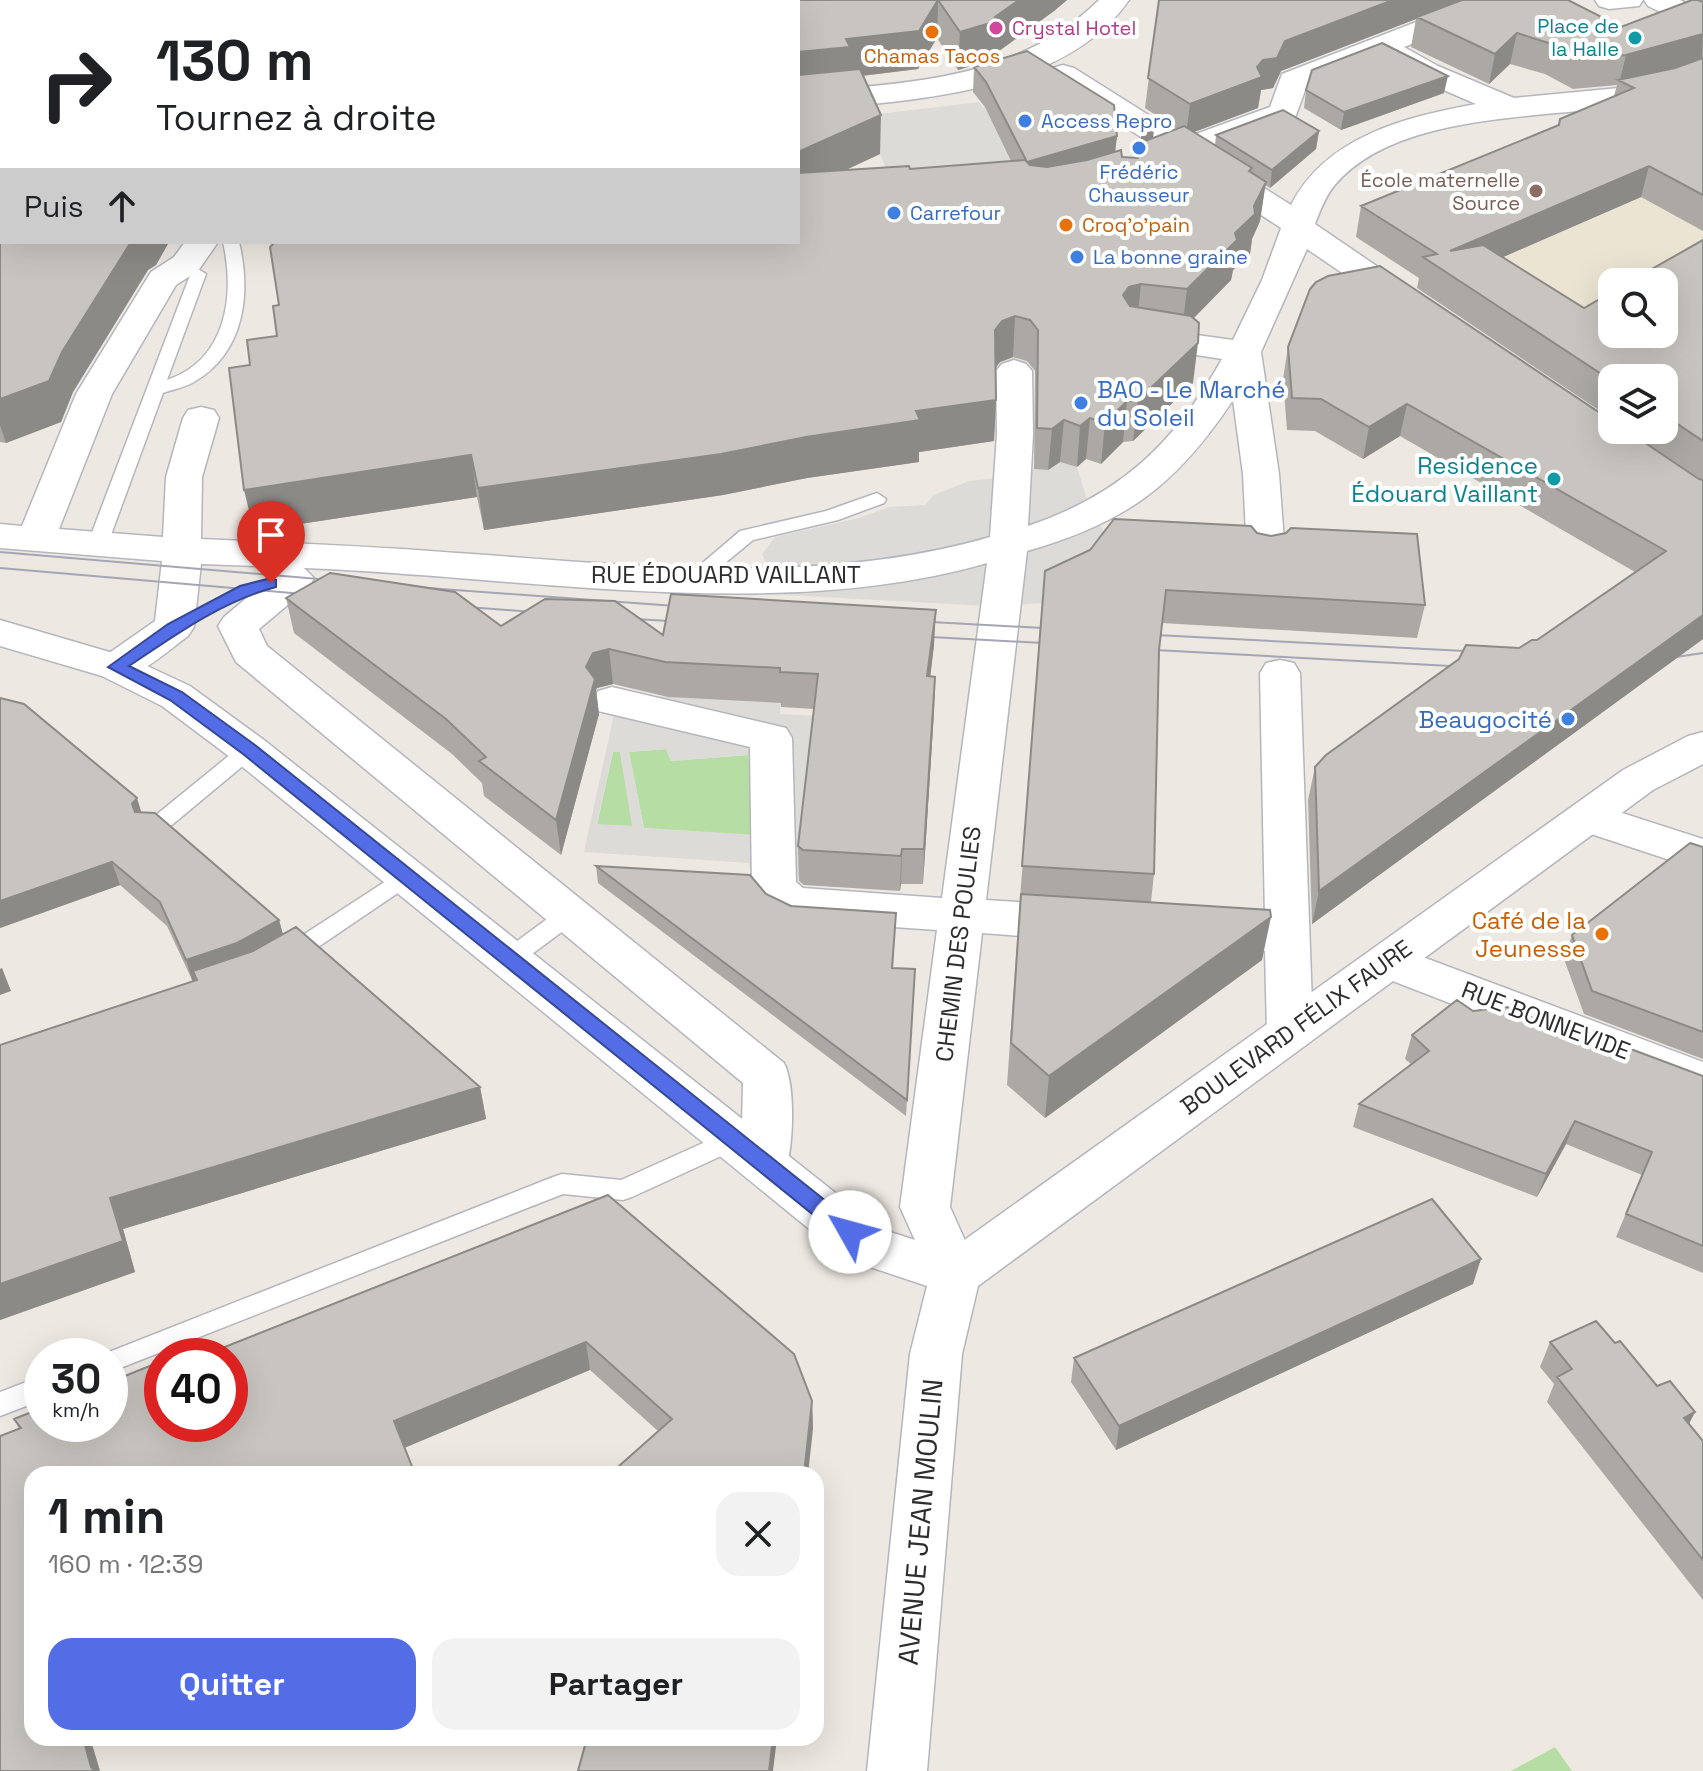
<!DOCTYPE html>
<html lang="fr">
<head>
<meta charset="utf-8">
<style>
	body { margin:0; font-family:"Space Grotesk",sans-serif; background:#f2f2f2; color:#202124; height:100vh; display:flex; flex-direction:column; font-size:30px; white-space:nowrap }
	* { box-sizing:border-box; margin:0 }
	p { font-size:26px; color:#757577 }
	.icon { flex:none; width:44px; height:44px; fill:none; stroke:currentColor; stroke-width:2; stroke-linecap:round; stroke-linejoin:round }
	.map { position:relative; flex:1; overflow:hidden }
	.panel { position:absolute; left:24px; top:1466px; width:800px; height:280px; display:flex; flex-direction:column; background:#fff; border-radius:24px; box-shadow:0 8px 32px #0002 }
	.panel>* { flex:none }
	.top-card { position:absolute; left:0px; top:0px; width:800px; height:244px; box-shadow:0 8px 32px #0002; background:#fff; color:#202124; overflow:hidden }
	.tools { position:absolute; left:1598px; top:268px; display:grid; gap:16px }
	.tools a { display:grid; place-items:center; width:80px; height:80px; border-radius:16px; background:#fff; box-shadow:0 8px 32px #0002; font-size:40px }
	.speed { position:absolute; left:24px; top:1338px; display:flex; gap:16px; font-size:40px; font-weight:700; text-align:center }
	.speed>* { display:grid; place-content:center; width:104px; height:104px; border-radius:50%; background:#fff; box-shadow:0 8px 32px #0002; line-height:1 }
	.speed small { font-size:20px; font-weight:400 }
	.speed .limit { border:12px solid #d22; background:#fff; color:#111 }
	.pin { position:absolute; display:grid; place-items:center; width:68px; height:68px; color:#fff; margin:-82px -34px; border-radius:50% 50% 50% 0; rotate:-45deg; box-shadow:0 0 8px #0007 }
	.pin .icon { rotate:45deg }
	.me { position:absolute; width:88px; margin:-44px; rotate:308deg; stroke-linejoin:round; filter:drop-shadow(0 0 6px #0008) }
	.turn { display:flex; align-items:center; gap:28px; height:168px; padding:0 24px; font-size:36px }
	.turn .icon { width:104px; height:104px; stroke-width:2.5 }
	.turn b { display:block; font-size:56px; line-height:68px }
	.then { display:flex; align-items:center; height:76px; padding:0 24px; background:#0003; gap:16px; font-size:30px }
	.round { display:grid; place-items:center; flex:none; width:84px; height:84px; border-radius:24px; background:#f2f2f2 }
	.overview { display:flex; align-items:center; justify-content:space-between; height:136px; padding:0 24px }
	h1 { font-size:48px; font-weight:700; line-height:60px }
	.primary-button { display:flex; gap:16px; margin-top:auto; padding:16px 24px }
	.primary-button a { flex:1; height:92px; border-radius:24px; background:#536de7; color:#fff; font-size:32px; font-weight:700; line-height:92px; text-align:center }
	.primary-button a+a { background:#f2f2f2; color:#202124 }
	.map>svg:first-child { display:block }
</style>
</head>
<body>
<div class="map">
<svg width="1703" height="1771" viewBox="0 0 1703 1771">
	<rect width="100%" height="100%" fill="#ede8e1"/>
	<path fill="#ece4d2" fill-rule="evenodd" d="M1681,149L1703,161V462L1664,430V378H1612V403L1404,268ZM1612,282H1664V334H1612Z"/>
	<path fill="#b6dda4" d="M666,749L671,761L748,755L761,836L644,828L629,752Z
		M613,752H620L633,826L597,825Z
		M1555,1747L1572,1771H1511Z"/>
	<path fill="#dddbd7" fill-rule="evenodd" d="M979,102L983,108L988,106L1022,163L1027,361L1025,366L1014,371L975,377L880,154L820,121Z
		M1060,462L1077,467L1089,506L1041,527L930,557L806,569L767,565L762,554L775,537L859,518L889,507L925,505L934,495L969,481L995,478L1018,468L1048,470Z
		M1099,522L1107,539L1046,603L987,606L748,593L941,574L990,562Z
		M630,695L781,703L780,714L820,716L796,894L754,892L749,863L584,852L618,696ZM666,749L671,761L748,755L760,835L644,828L629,752ZM613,752H620L632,826L597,824Z"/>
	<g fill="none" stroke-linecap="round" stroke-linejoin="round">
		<defs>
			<path id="lane" d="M223,242H239C251,293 245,350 197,380C187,387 174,389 163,393L108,543L105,547H91L88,543L192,270L198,269L206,274L167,380C227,360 235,295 223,242Z
				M877,493L886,499L884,503L838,520L753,540L702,582L695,584L685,578L740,531L826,511Z
				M249,743L256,745L259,750L256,755L161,834H145L142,829L145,824L242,745Z
				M406,868L414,870L417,876L414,882L296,962L288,965L280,962L277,956L280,950Z
				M570,906L578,908L581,914L578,920L517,965L509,968L501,965L498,959L501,953L562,908Z
				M734,1129L743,1132L746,1139L743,1146L632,1197L623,1200L563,1194L110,1372V1356H99L553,1177L562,1174L621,1180Z
				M42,1376V1400L0,1416V1392Z"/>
			<path id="street" d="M1099,0H1129C1062,97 904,100 798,111V93C907,82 1016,82 1099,0Z
				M1473,0H1513L1509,6L1404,47L1438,66L1514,98L1619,88L1703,65V84C1670,95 1637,104 1603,108C1521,119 1391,117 1334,186C1325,197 1320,211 1315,224L1422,297L1427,304L1422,311L1410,314L1398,311L1307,249L1261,352L1279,474L1285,554L1280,563L1266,566L1252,563L1247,554L1243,474L1233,400C1176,486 1125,523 1027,551L986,900L1077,906L1093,911L1099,923L1093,935L1077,940L982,933L950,1207L980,1274L973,1289L955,1295L937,1289L900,1207L937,930L792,920C773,915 762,905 752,888L750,747L598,711L592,701L598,691L612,687L786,728L792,738L796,882L803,888L942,898L987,563C777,624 520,576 304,568L314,578L309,587L259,629L267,646L784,1063C796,1086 794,1156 782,1179L765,1185L748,1179L741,1165L743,1083L236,662L218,626L224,617L281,569L288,567L201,564L194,627L188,636C163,654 134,685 102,676L96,667L102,658L155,621L162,561L0,548V524L22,526L76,394L151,272L174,257L185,242H218L198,271L176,285L112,394L59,529L163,537L166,477L183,418L188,410L201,407L214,410L219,418L202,477L201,539C286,543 372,546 457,553C632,565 818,587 990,537L997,434L996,371L1002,364L1014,360L1026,364L1032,371L1033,434L1028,526C1120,495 1175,443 1222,359L1127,344L1122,337L1127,330L1139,327L1233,340L1262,280L1281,228L1180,162L1153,170L1142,168L1137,161L1142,154L1158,148L1052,80L1048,74L1052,68L1063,65L1074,68L1185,138L1270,107L1282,74ZM1381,56L1416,78L1476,104C1406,117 1326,136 1291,205L1207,152L1295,118L1307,85Z
				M1595,0H1643L1639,6L1609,9L1599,6Z
				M1644,0H1680L1703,12V33L1648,6Z
				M1280,660L1294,663L1300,673L1313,1032L1306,1045L1290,1050L1274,1045L1267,1032L1265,951L1206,948L1190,943L1184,931L1190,919L1206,914L1265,917L1260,673L1266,663Z
				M1588,802L1703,839V871L1573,828L1567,817L1573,806Z
				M1388,944L1703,1062V1101L1372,973L1365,961L1372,949Z"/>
			<path id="secondary" d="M0,620L130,658L190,686L264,740L881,1229L949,1251L1623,770L1688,736L1703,732V764L1653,790L978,1286L962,1354L927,1771H867L910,1354L927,1286L846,1259L234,760L162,706L102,676L0,646Z"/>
		</defs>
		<use href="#lane" stroke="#b4b6bf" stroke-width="3"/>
		<use href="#street" stroke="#b4b6bf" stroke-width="3"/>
		<use href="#secondary" stroke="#b4b6bf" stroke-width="3"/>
		<use href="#lane" fill="#fff" fill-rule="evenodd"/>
		<use href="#street" fill="#fff" fill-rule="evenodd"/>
		<use href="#secondary" fill="#fff" fill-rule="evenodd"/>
		<path stroke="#a4a6b5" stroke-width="2" d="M0,552L342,581
			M0,568L315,595
			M414,587L689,607
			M454,606L546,613
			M618,618L686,622
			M913,621L1061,629
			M1137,634L1484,652
			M913,636L1061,644
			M1137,649L1469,667
			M1656,660L1703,653"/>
	</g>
	<path fill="#aca9a5" d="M730,0H1067L1054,11L999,51L998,58L958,70L937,38L918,69L863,76L880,154L846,170L910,169L1011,161L985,107L973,92L974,67L1117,136L1115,152L1122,157L1138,158L1153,138L1177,129L1145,108L1159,0L1621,27L1692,0H1703V231L1641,197L1503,257L1584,308L1703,240V639L1312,924L1308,800L1315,767L1519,648L1537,640L1635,572L1400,436L1363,459L1315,431L1287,430L1283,379L1288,347L1702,480L1627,430H1664V378H1612V419L1417,288L1419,278L1356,237L1361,206L1558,126L1560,119L1614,96L1617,85L1573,89L1545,74L1510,64L1489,84L1411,47L1416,19L1281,71L1273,88L1261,90L1258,108L1194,132L1215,145L1216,135L1319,131L1316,149L1270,188L1265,185L1260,221L1252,239L1250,254L1233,270L1231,280L1194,318L1193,383L1133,441L1123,442L1101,464L1086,459L1077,467L1060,462L1048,470L1034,469L1035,371L1027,361L1013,357L1000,362L995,368L996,400L994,441L919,452V462L807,478L723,495L484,530L477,497L254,531L250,365L277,336L279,305L798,2H731Z
		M0,11L2,242H169L156,265L148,270L73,392L61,422L6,443L0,442Z
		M1306,90L1444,93L1341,130L1304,108Z
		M1257,533L1425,605L1417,638L1162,623L1159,650L1154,874L1151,902L1262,960L1045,1118L1007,1085L1020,899L1045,571Z
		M286,598L501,626L663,635L934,645L930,677H935L934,712L923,884H901L900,891L804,885L799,881L798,846L814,709L781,707V703L668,697L613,684L597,688L596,690L599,714L561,855L484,796L482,783L452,754L294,633Z
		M141,813L279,920L283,934L480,1087L486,1119L123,1229L135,1272L0,1320L193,982L167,926L120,885L0,928Z
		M1703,847V1059L1584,1014L1564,959L1572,935Z
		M596,866L766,894L791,906L896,913L893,968L915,969L906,1116L598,883Z
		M1473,1011L1610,1047L1612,1042L1703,1076V1273L1616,1237L1642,1175L1566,1144L1537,1197L1353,1127L1359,1104L1411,1064L1405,1059L1412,1035Z
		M608,1195L812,1401L813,1429L658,1431L590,1370L32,1474V1738H90L100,1771H0L19,1429L14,1419L162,1424Z
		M1473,1284L1116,1450L1071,1382L1074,1358Z
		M1550,1342L1615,1343L1657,1386L1695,1412L1689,1424L1703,1441V1600L1547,1402L1554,1384L1540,1367Z"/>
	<path fill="#8c8a86" d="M0,0H19L14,2H2V7L0,8Z
		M212,0H237L236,2H211Z
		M938,0L937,38L918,69L850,77L798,91V52L846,39Z
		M1019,0H1067L1054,11L999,51L998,58L958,70L960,32L995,17Z
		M1393,0H1465L1417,17L1416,19L1281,71L1273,88L1261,90L1258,108L1186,135L1190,104L1257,67L1263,60L1285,41Z
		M1517,33L1510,64L1489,84L1495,54Z
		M1703,34L1702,62L1620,80L1626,55Z
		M1448,76L1444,93L1341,130L1344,112Z
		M881,115L880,154L798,192V152Z
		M1155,122L1152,147L1140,152L1142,126Z
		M1319,131L1316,149L1270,188L1272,170Z
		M1117,136L1114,161L1024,188L1026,162Z
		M1649,166L1641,197L1455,278L1450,251Z
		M1266,182L1260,221L1252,239L1250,254L1233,270L1231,280L1182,330L1187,289L1235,233L1254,206Z
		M131,242H169L156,265L148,270L73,392L61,422L6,443L0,425V399L62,352Z
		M1141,284L1137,324L1123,295L1129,287Z
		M1015,316L1013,357L1000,362L993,371L995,330L1002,321Z
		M1198,343L1193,383L1133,441L1138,400Z
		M996,400L994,441L919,452V462L807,478L723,495L484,530L478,488L916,411Z
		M1127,401L1123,442L1101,464L1105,423Z
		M1407,404L1400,436L1363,459L1369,427Z
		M1090,418L1086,459L1077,467L1080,426Z
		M1064,420L1060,462L1048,470L1052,429Z
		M471,455L477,497L254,531L244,490Z
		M936,610L934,645L926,712L927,676Z
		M1703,615V639L1312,924L1319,891Z
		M609,649L613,684L597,688L596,690L599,714L561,855L556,820L586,667L593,653Z
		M935,677L934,712L923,884L924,849Z
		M137,798L144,821L139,827L132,804Z
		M902,849L901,884L900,891L901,856Z
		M112,862L120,885L0,928V901Z
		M1271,917L1262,960L1045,1118L1049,1076Z
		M279,920L285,943L193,971L196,982L193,983L186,960Z
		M2,968L11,991L0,995V969Z
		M480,1087L486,1119L123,1229L135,1272L0,1320V1284L110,1198Z
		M1575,1121L1566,1144L1537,1197L1546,1174Z
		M1481,1259L1473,1284L1116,1450L1119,1426Z
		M586,1342L590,1370L402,1449L394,1421Z
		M812,1401L813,1429L808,1474H804Z
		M1695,1412L1682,1437L1684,1418Z
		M83,1738H90L100,1771H94L91,1767Z
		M773,1738H777L773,1771H769Z"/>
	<path fill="#c8c5c0" stroke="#8c8a86" stroke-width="2" d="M10,0H212L211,2H9Z
		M276,0H622L623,2H276Z
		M744,0H1019L995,17L1000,20L960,32L938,0L919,31L846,39L850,47L798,52V2H745Z
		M1159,0H1393L1285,41L1277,58L1263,60L1257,67L1262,77L1190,104L1148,78Z
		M1462,0H1568L1621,27L1692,0H1698L1703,2V34L1626,55L1580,59L1552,44L1517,33L1495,54L1417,17Z
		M2,9V242H131L62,352L49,381L0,399V11Z
		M1382,43L1448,76L1344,112L1306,90L1312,70Z
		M1027,51L1114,105L1117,136L1027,162L986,82L974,67Z
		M1703,58V195L1649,166L1450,251L1483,245L1584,308L1612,292V334H1664V282H1629L1703,240V441L1664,415V378H1612V381L1423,257L1437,254L1361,206L1559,125L1560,119L1634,88L1618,80L1675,68Z
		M860,69L881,115L798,152V75Z
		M1283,110L1319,131L1272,170L1216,135Z
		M1144,115L1155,122L1142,126Z
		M1184,126L1252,168L1249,171L1266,182L1254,206L1255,214L1235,233L1237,240L1187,289L1141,284L1129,287L1123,295L1130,306L1191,316L1199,323L1198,343L1138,400L1127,401L1105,423L1090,418L1080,426L1064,420L1052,429L1037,428L1038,330L1030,320L1015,316L1002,321L995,330L996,400L916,411L920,420L806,437L721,454L478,488L471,455L244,490L229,368L250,365L247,340L277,336L273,306L279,305L270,247L275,242H798V173L909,166L910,169L1025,160L1030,165L1047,167L1087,160L1121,150L1122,157L1138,158L1140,143Z
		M1380,266L1612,421V430H1626L1699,479L1703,480V615L1319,891L1315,767L1326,755L1459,659L1466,645L1519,648L1532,640H1537L1666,551L1407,404L1369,427L1321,399L1292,398L1288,347L1310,289L1316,282L1328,276Z
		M1114,519L1251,526L1257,533L1271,536L1286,533L1291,528L1417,534L1425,605L1166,590L1159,650L1154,874L1022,866L1045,571L1090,550Z
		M330,573L455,592L501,626L545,599L615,601L663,635L671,594L936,610L927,676L935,677L924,849H902L901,856L803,850L798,846L818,674L780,672V668L665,662L609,649L593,653L586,667L595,679L556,820L479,761L486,757L446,719L286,598Z
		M0,698L24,704L137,798L132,804L135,812L155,813L279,920L237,943L186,960L160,902L112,862L0,901Z
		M1690,843L1703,847V1032L1592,991L1572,935Z
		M596,866L750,875L766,894L791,906L896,913L892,968L915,969L907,1100Z
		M1021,894L1270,910L1271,917L1049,1076L1011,1043Z
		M296,927L480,1087L110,1198L123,1241L0,1284V1045L197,980L193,971L253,951Z
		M1457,1000L1473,1011L1507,1007L1614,1049L1612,1042L1703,1076V1246L1626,1214L1652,1152L1575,1121L1546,1174L1359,1104L1429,1051L1412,1035Z
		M608,1195L794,1354L812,1401L804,1474H610L672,1419L586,1342L394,1421L415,1474H32V1738H83L91,1767L95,1771H0V1436L21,1428L14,1419L42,1408V1424H110V1382L162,1361V1424H230V1356H202Z
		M1432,1199L1481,1259L1119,1426L1074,1358Z
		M1596,1321L1615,1343L1620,1341L1657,1386L1670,1381L1695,1412L1684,1418L1703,1441V1560L1557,1377L1572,1369L1550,1342Z
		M190,1350V1356H176Z
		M587,1738H773L769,1771H578Z"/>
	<path fill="#536de7" stroke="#364796" stroke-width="2" d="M271,578L276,580V587C222,601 175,635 129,666L182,692L255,745L857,1226L860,1232L857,1238L850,1241L842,1238L243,754L170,700L108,667L168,624L240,586Z"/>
	<circle fill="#d1479c" stroke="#fff" stroke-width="3" cx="996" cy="28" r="8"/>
	<g fill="#e8710a" stroke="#fff" stroke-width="3">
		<circle cx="932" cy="32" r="8"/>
		<circle cx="1066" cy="225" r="8"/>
		<circle cx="1602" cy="934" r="8"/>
	</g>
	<g fill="#0f9aa8" stroke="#fff" stroke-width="3">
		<circle cx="1635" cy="38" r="8"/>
		<circle cx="1554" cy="479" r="8"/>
	</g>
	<g fill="#3f7fe0" stroke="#fff" stroke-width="3">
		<circle cx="1025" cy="121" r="8"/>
		<circle cx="1139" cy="148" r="8"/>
		<circle cx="894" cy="213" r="8"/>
		<circle cx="1077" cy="257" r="8"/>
		<circle cx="1081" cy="403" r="8"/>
		<circle cx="1568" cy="719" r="8"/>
	</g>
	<circle fill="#8d6e63" stroke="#fff" stroke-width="3" cx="1536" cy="191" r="8"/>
	<g text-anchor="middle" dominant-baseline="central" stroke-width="8" stroke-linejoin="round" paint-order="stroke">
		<g font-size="20" fill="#0d838f" stroke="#fff" text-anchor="end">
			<text x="1619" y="26">Place de<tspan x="1619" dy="23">la Halle</tspan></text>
		</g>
		<g font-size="20" fill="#b23c85" stroke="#fff" text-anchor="start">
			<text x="1012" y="28">Crystal Hotel</text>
		</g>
		<g font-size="20" fill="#c56008" stroke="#fff">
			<text x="932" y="56">Chamas Tacos</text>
			<text x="1082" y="225" text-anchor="start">Croq'o'pain</text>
		</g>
		<g font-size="20" fill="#366cbe" stroke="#fff" text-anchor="start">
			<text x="1041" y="121">Access Repro</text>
			<text x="1139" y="172" text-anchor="middle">Frédéric<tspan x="1139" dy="23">Chausseur</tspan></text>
			<text x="910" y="213">Carrefour</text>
			<text x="1093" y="257">La bonne graine</text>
		</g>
		<g font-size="20" fill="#785e54" stroke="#fff" text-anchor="end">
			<text x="1520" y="180">École maternelle<tspan x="1520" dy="23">Source</tspan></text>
		</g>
		<g font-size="24" fill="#366cbe" stroke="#fff" text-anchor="start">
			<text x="1097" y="389">BAO - Le Marché<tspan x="1097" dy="28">du Soleil</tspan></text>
			<text x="1552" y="719" text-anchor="end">Beaugocité</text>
		</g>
		<g font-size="24" fill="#0d838f" stroke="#fff" text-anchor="end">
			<text x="1538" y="465">Residence<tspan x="1538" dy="28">Édouard Vaillant</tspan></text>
		</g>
		<g font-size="24" fill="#2d2d2d" stroke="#fff">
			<text x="726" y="574">RUE ÉDOUARD VAILLANT</text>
			<text transform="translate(958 944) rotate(-83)">CHEMIN DES POULIES</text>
			<text transform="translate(1546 1020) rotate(21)">RUE BONNEVIDE</text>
			<text transform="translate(1296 1027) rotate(-36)">BOULEVARD FÉLIX FAURE</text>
		</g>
		<g font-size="24" fill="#c56008" stroke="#fff" text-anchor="end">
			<text x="1586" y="920">Café de la<tspan x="1586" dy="28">Jeunesse</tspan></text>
		</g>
		<g font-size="28" fill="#2d2d2d" stroke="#fff">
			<text transform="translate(920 1522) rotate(-85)">AVENUE JEAN MOULIN</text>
		</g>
	</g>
</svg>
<div class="tools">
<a><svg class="icon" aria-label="search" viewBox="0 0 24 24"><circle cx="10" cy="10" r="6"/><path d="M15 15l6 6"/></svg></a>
<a><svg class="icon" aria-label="layers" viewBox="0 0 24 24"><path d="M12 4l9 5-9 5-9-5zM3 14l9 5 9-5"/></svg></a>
</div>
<div class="speed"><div>30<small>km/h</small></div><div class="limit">40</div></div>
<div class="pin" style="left:271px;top:583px;background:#d93025"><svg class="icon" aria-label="arrive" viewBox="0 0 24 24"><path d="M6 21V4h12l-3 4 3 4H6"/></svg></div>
<svg class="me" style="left:850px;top:1232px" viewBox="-20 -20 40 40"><circle r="19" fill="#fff"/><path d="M0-13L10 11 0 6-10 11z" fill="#536de7"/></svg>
<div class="top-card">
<div class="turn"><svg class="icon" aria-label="right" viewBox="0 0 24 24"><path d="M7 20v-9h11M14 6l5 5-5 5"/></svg><div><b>130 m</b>Tournez à droite</div></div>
<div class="then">Puis<svg class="icon" aria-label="ahead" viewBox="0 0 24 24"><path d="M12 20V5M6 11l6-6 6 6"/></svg></div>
</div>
<section class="panel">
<div class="overview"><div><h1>1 min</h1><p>160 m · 12:39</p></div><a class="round"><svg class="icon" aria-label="close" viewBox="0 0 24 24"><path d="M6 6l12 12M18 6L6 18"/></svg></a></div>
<div class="primary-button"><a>Quitter</a><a>Partager</a></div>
</section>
</div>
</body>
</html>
